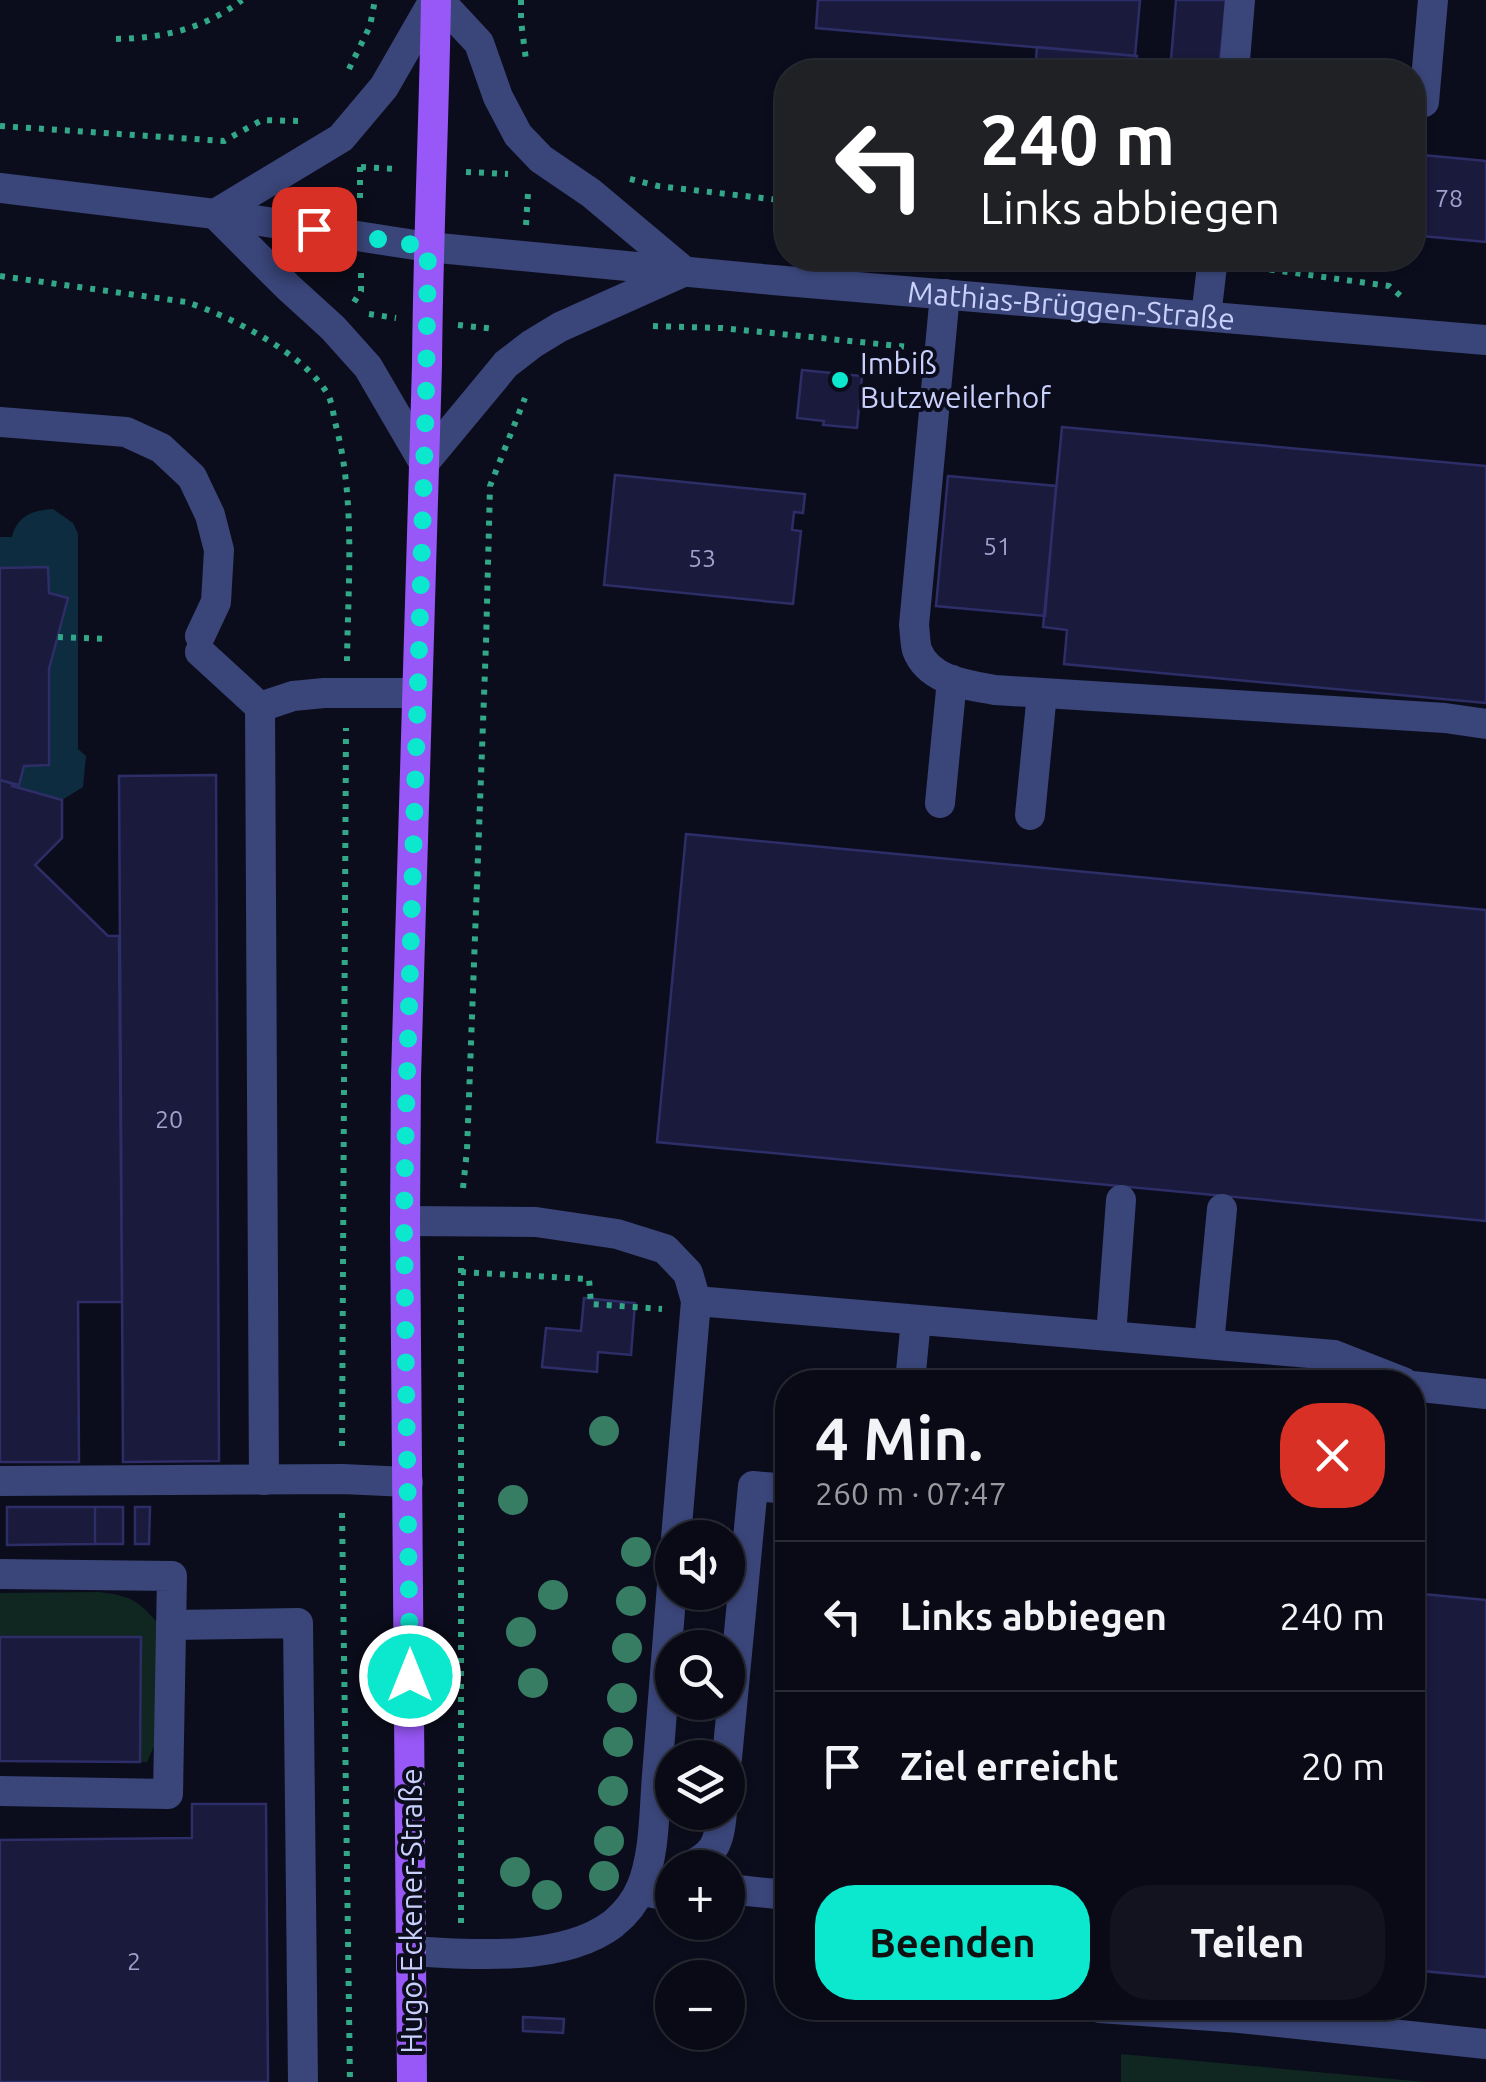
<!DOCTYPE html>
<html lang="de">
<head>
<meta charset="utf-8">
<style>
	body { margin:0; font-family:Ubuntu,sans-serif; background:#12131e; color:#f1f3f6; height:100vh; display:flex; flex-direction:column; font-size:38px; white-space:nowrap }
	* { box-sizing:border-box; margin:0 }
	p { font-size:32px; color:#999aa0 }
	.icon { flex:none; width:55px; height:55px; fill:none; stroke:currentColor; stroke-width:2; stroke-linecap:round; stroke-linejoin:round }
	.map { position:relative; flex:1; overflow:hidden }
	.details { position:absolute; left:775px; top:1370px; width:650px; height:650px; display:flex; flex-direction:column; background:#090a15; border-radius:40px; box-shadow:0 2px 8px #0004,0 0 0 2px #292b34 }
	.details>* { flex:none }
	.top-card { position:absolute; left:775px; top:60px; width:650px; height:210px; border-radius:40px; box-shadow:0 2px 8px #0004,0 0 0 2px #292b34; background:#202124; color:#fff; overflow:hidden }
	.tools { position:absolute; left:655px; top:1520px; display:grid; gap:20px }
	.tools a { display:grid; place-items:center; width:90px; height:90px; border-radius:50%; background:#090a15; box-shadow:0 2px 8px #0004,0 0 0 2px #292b34; font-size:50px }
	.pin { position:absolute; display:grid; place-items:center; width:85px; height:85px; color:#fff; margin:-42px; border-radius:20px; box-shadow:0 5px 15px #0006 }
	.me { position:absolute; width:110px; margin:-55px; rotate:0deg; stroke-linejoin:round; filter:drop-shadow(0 0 8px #0008) }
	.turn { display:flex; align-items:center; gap:35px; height:210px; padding:0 40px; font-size:45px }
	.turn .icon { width:130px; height:130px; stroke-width:2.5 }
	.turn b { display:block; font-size:70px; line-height:85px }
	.round { display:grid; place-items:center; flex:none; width:105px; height:105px; border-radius:40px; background:#12131e }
	.head { display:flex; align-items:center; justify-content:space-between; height:170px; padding:0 40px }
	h1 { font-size:60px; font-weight:700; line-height:75px }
	.cta { display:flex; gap:20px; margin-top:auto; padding:20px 40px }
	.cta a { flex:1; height:115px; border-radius:40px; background:#0be8ce; color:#111; font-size:40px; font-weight:700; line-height:115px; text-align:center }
	.cta a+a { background:#12131e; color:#f1f3f6 }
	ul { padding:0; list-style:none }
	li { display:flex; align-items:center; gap:30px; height:150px; padding:0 40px; border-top:2px solid #292b34 }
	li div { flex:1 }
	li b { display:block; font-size:38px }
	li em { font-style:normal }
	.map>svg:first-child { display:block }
</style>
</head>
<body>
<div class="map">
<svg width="1486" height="2082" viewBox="0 0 1486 2082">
	<rect width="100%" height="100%" fill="#0c0d1c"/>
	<path fill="#102620" d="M99,1592C131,1596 136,1599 158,1623L159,1735L147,1762H138L140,1637H0V1593Z
		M1121,2054L1426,2082H1121Z"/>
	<path fill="#0e2c3f" d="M53,509L73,523L78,534V749L86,756L83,787L62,800L12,786L24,766L49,765V669L68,599L49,593L48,568H0V537H12C17,516 33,510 53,509Z"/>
	<path fill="#191a3c" stroke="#2d2e67" stroke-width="2.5" d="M818,0H1140L1135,56L816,28Z
		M1176,0H1226L1219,72H1170Z
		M1037,47L1137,56L1136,72H1035Z
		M1412,154L1486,161V242L1412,235Z
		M802,370L862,376L857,428L823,425L824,421L797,418Z
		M1062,427L1486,466V703L1064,664L1067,630L1043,627Z
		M615,475L805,494L803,513L794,512L792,530L801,531L793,604L604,585Z
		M948,476L1056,486L1045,616L936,606Z
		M48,567L49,593L68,598L49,669V765L24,766L19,785L0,780V568Z
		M216,775L219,1461L123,1462L119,776Z
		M0,780L13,784L12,786L62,800V838L35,865L108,936H119L122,1302H78L79,1462H0Z
		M686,834L1486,910V1221L657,1142Z
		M584,1298L635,1303L631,1355L598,1352L597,1372L542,1367L546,1328L581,1331Z
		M7,1507H95V1544L7,1545Z
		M95,1507H123V1544H95Z
		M135,1507H150L149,1544H135Z
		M1412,1593L1486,1600V1977L1412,1970Z
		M0,1637H141L140,1762L0,1761Z
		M192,1804H266L268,2082H0V1840L192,1838Z
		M523,2017L564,2019L563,2033L523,2031Z"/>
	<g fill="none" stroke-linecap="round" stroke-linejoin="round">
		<path stroke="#32a888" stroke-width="6" stroke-dasharray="5 8" stroke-linecap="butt" d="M521,0V21L526,60
			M116,39C163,38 204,29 242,0
			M349,69L370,26L375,0
			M0,126L224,141L262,120L298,121
			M360,167V204
			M361,167L398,169
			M466,172L508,174
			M630,179L658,186L788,201
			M526,225L528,193
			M1244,266L1389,286L1402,297
			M0,276L186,302C230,316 303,353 327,393C332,401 333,413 335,422C356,499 348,582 347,661
			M354,302L361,291V272
			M369,314L396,318
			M458,325L495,329
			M653,326L722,328L909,347
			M58,637L108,639
			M463,1188L467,1150L486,643L490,486L525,398
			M461,1272L589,1279L591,1304L662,1309
			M342,1446L346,728
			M342,1513L350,2082
			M461,1923V1256"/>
		<g stroke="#3a4579" stroke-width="30">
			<path d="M439,0L479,43L498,97L518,135L541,159L591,193L684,271"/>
			<path d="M1234,72L1240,0"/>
			<path d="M1412,101L1424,102L1433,0"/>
			<path id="s1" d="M0,188L215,214L428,247L773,280L1486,340"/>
			<path d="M215,214L288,287L333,328L368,367L424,463L506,364L532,344L560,327L683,272"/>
			<path d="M215,214L341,138L384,87L434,0"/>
			<path d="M945,294L914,625C915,633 915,643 917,650C929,681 967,685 995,690L1445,718L1486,724"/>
			<path d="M1206,316L1213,258"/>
			<path d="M0,422L126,432L161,448L192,477L210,515L219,550L216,602L200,636"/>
			<path d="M200,652L260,707L293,696L324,693H417"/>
			<path d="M260,707L264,1480"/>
			<path d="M940,803L952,680"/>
			<path d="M1030,815L1042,693"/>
			<path d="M405,1221L536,1222L617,1234L665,1249L688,1273L696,1301L676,1538"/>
			<path d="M696,1301L1334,1355L1403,1382"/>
			<path d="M1111,1336L1121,1200"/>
			<path d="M1209,1344L1222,1209"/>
			<path d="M910,1382L916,1320"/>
			<path d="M1412,1386L1486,1394"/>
			<path d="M0,1481L342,1479L408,1482"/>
			<path d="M0,1574L172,1576L168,1794L0,1791"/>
			<path d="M171,1625L298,1623L303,2082"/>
			<path d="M727,1758L753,1486L788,1489"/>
			<path d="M685,1868C715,1855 719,1844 722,1812"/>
			<path d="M640,1890L672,1897"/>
			<path d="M728,1893L738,1890L786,1895L788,1877"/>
			<path d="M412,1951C471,1955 563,1962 613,1924C624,1915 635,1902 641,1888C655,1854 654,1812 657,1775C662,1712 667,1649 672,1585"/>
			<path d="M1100,2008L1240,2018L1486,2044"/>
		</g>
		<path stroke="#9857f7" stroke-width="30" d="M412,2082L405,1221L406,1077L427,365C428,243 434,122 436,0"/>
	</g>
	<g fill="#377d63">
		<circle cx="604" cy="1431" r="15"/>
		<circle cx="513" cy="1500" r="15"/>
		<circle cx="636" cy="1552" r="15"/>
		<circle cx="553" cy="1595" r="15"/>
		<circle cx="631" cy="1601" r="15"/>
		<circle cx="521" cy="1632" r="15"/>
		<circle cx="627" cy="1648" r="15"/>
		<circle cx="533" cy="1683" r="15"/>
		<circle cx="622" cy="1698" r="15"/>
		<circle cx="618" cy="1742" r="15"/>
		<circle cx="613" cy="1791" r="15"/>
		<circle cx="609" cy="1841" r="15"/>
		<circle cx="515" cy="1872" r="15"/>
		<circle cx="604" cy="1876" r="15"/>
		<circle cx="547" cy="1895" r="15"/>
	</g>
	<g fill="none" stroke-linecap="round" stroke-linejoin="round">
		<path stroke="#0be8ce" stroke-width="18" stroke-dasharray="0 32.4" d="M314,229L428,247L426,398L406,1113L404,1221L410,1676"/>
	</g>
	<circle fill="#0be8ce" stroke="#0c0d1c" stroke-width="4" cx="840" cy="380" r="10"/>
	<g text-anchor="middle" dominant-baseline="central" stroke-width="8" stroke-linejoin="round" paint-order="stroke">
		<g font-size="25" fill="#9ea2cc">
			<text x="1449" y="198">78</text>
			<text x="997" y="546">51</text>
			<text x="702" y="558">53</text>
			<text x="169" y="1119">20</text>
			<text x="134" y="1961">2</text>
		</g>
		<g font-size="30" fill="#cad0fc" stroke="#0c0d1c">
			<text stroke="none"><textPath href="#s1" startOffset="1078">Mathias-Brüggen-Straße</textPath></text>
			<text transform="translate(411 1911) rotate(-90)">Hugo-Eckener-Straße</text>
		</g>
		<g font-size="30" fill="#cad0fc" stroke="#0c0d1c" text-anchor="start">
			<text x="860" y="363">Imbiß<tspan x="860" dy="34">Butzweilerhof</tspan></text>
		</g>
	</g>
</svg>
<div class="tools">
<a><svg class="icon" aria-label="sound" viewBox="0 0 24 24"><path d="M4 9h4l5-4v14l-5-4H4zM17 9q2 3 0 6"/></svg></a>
<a><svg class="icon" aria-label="search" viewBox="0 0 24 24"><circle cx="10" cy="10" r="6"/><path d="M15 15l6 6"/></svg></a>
<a><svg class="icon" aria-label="layers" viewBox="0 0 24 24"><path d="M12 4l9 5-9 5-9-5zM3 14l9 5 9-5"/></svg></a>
<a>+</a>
<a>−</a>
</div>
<div class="pin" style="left:314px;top:229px;background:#d93025"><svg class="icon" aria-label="arrive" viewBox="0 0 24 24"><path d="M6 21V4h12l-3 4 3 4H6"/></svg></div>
<svg class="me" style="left:410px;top:1676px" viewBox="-20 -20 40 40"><circle r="17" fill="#0be8ce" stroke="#fff" stroke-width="3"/><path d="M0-11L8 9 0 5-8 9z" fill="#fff"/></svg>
<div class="top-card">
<div class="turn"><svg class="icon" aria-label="left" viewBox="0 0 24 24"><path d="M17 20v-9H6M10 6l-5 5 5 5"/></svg><div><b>240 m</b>Links abbiegen</div></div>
</div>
<section class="details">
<div class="head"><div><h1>4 Min.</h1><p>260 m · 07:47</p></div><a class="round" style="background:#d93025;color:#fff"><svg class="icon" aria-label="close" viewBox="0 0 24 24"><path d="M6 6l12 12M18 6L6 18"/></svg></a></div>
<ul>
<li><svg class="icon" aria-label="left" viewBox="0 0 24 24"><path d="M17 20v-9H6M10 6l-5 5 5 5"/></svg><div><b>Links abbiegen</b></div><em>240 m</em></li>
<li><svg class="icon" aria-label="arrive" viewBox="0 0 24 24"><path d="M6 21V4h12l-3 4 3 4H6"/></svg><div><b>Ziel erreicht</b></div><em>20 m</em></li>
</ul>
<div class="cta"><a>Beenden</a><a>Teilen</a></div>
</section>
</div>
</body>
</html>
